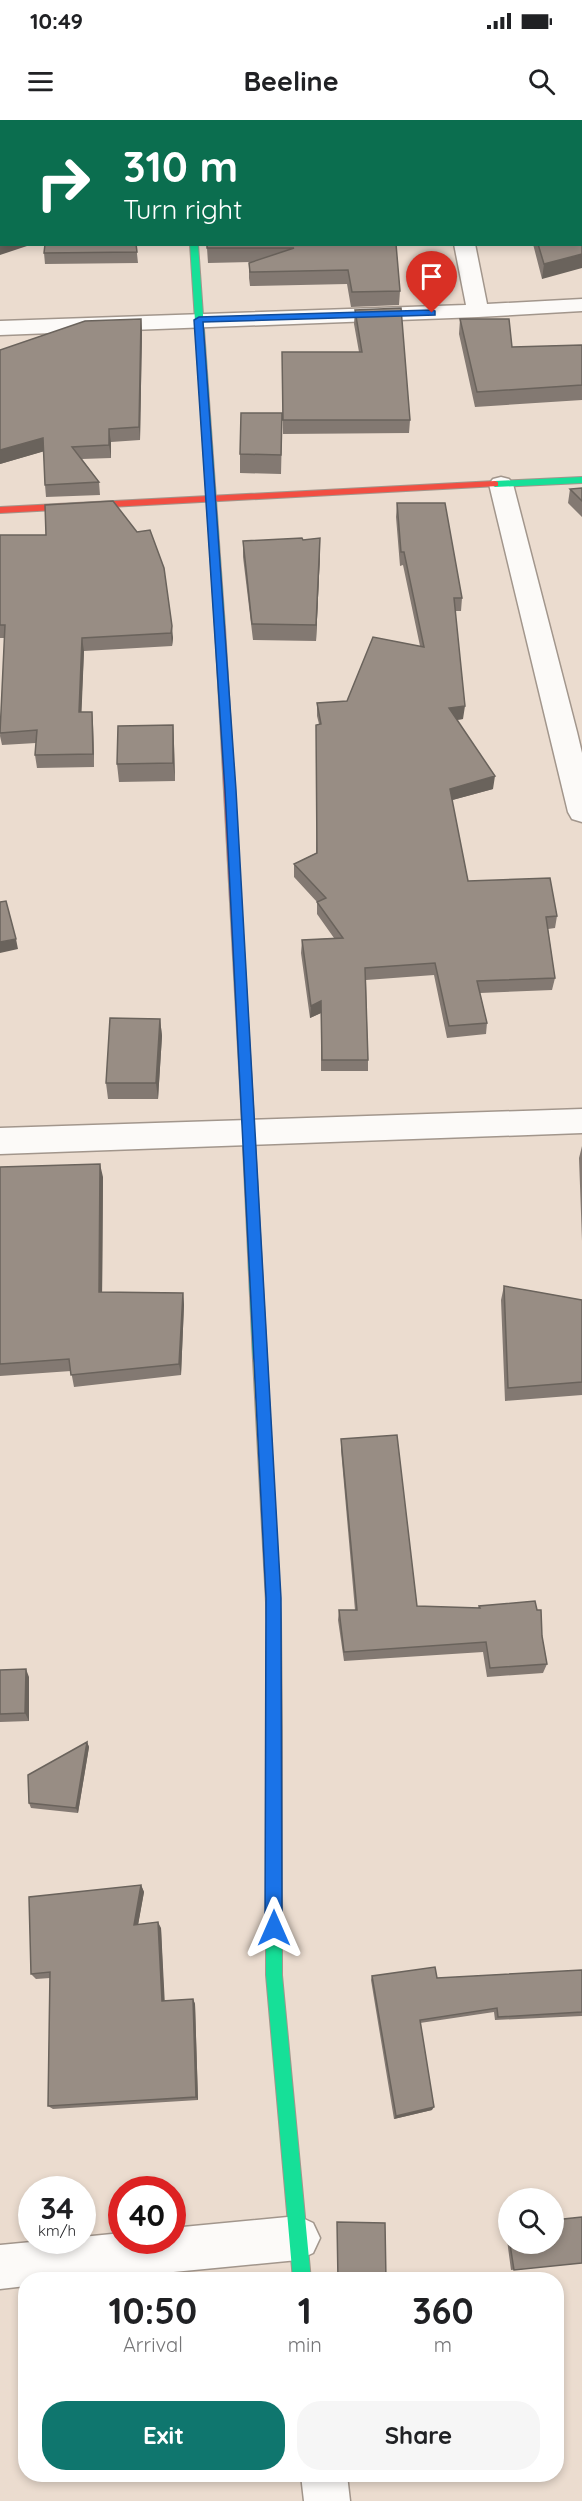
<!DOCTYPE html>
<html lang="en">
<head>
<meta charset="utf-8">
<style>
	body { margin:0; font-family:Quicksand,sans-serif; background:#f6f6f6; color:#202124; height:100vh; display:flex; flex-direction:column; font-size:22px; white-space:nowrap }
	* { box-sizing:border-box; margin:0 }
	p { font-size:20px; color:#757577 }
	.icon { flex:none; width:33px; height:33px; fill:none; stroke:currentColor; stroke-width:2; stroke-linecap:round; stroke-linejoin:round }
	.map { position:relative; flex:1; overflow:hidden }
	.panel { position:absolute; left:18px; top:2152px; width:546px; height:210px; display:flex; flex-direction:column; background:#fff; border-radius:24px; box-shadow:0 3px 9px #0003 }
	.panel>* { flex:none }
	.hud { position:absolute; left:0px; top:0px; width:582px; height:126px; box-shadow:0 3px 9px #0003; background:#0b6e4f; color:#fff; overflow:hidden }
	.fabs { position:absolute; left:498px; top:2068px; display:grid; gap:12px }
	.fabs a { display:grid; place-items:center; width:66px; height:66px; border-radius:50%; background:#fff; box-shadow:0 3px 9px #0003; font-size:30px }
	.speed { position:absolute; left:18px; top:2056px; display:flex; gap:12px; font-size:30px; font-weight:700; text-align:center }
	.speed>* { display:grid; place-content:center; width:78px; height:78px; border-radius:50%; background:#fff; box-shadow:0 3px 9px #0003; line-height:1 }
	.speed small { font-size:15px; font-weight:400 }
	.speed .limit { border:9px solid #d22; background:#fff; color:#111 }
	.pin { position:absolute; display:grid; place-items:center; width:51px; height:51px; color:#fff; margin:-62px -26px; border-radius:50% 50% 50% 0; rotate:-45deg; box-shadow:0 0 6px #0007 }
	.pin .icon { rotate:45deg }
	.me { position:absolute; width:66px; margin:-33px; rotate:0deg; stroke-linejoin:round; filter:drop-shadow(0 0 4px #0008) }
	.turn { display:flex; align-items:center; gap:21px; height:126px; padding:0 24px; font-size:27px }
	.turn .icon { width:78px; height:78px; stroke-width:2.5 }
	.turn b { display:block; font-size:42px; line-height:51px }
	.eta { display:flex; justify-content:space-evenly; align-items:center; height:102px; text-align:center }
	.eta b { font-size:36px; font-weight:700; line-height:42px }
	.cta { display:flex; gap:12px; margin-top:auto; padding:12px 24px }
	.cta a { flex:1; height:69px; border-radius:24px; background:#0f766e; color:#fff; font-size:24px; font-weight:700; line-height:69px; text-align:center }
	.cta a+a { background:#f6f6f6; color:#202124 }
	.status { display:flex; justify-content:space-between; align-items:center; height:42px; padding:0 30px; background:#fff; direction:ltr }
	.status svg { height:16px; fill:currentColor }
	header { display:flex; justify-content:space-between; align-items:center; height:78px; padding:0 24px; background:#fff; font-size:27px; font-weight:700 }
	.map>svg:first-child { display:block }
</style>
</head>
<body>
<div class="status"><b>10:49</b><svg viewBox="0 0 49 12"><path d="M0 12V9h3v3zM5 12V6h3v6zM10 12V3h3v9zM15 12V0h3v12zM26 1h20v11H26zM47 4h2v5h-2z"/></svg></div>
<header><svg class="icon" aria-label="menu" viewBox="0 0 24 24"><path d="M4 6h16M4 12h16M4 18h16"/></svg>Beeline<svg class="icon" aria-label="search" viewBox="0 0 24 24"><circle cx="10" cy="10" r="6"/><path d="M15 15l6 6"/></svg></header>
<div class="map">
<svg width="582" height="2381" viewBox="0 0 582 2381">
	<rect width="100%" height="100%" fill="#ebdccf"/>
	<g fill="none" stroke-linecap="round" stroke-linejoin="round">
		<defs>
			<path id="street" d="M174,0H194V2H174Z
				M430,0H450L451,2H431Z
				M454,124H475L487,184L582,179V191L478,197L0,215V201L466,185Z
				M501,357L509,359L513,364L577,612L582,633V702L572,699L568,692L489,364L493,359Z
				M582,989V1013L0,1034V1008Z
				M298,2096L313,2103L320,2118L313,2133L298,2140L91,2160H26V2166L0,2169V2125L42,2121H82V2117L122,2113V2121H172V2108Z
				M301,2355H347L350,2381H304Z"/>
			<path id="fast" d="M190,124H198L225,507L220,510L215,507Z
				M582,357V363L495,367L490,364L495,361Z
				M247,979L253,984L267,1240L265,1244L260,1246L255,1244L253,1240L241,984Z
				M274,1604L279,1607L282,1612V1855L311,2160H293L266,1855V1612L269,1607Z"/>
			<path id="slow" d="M260,1234L265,1236L267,1240L281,1501L282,1612L279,1617L274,1620L269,1617L266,1612L267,1501L253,1240L255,1236Z"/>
			<path id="jam" d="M495,361L498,362V366L0,393V387Z
				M220,504L225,507L253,984L247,989L241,984L215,507Z"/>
		</defs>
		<use href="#street" stroke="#a2968c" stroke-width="3"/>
		<use href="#fast" stroke="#a2968c" stroke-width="2"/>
		<use href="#slow" stroke="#a2968c" stroke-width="2"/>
		<use href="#jam" stroke="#a2968c" stroke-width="2"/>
		<use href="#street" fill="#fcfaf8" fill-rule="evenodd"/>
		<use href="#fast" fill="#16e098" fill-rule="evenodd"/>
		<use href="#slow" fill="#ffcf43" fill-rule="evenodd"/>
		<use href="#jam" fill="#f24e42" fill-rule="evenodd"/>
	</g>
	<path fill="#837972" d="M136,124L138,143L45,144L44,133Z
		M396,124L400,171L399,185L351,187L347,164L250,166L249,158V143L251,142L208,143L207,128Z
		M533,124H580L542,159Z
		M355,190L410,300L409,313L283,314L282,232H359L354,204Z
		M141,199L142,212L140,320L111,322V338L82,339L99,362L100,375L46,377L45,365L44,331L0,344V230Z
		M460,199L512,227L582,225V280L475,287L459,214Z
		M282,312L281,354L240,353V334Z
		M582,368V397L568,383L570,369Z
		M397,383L462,478L461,491H455L463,599L457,600L493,669L452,680L468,761L557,796L555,808L548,809L555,858L552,870L480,873L487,903L486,914L447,918L434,855L366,860L368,940V951H321V893L310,898L301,833L302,820L334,818L317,794V782L294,757V744L316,733L319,604L317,596V583L347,581L420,526L403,445L400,446L396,397Z
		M137,412L173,518L172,526L84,531L81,592L93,604L94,647L37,648L35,635L36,623L2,625L0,616L5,518H0V415H46Z
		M303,420L320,434L316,521L253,520L243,437V421Z
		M173,605L174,624L175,661L119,662L117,644Z
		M160,899L162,916L158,979H108L106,963Z
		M582,1026V1121L579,1038Z
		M0,1047L103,1057L102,1172L183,1173L184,1185L181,1255L74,1267L71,1251L0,1256Z
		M504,1166L582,1180V1275L505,1281L501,1180Z
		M341,1319L417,1486L478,1488L479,1486L542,1516L547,1544L543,1553L487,1557L483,1532L344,1541L338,1500L339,1490H355L341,1330Z
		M0,1550L29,1557V1601L0,1602Z
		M87,1622L89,1627L78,1693L31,1688L29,1683Z
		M141,1765L144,1772L138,1804L161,1808L164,1881L193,1879L195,1884L198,1980L53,1989L48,1986L50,1858L36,1859L31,1854Z
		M582,1850V1896L495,1900L494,1892L420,1903L432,1990L394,1999L371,1860L372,1856L437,1858Z
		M508,2104V2124H554L582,2143L511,2150L505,2105Z"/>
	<path fill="#6a635c" d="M582,6V20L580,21V7Z
		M0,36L2,43V47L0,48Z
		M2,123V124H33L0,135V124Z
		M582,134V148L542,159L544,144Z
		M141,199L142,212L140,320L139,307Z
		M109,309L111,322V338L109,325Z
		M43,318L45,331L0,344V330Z
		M320,418V434L316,521V505Z
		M172,506L173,518L172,526L171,513Z
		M82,518L84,531L81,605L79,592Z
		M465,586L463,599L448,601L449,588Z
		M92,592L93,604L94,647L93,634Z
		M173,605L174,624L175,661L173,643Z
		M495,656L493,669L449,681L450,669Z
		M16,819L18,829L0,833V822Z
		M321,881V893L310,898L311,886Z
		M160,899L162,916L158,979L156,963Z
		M100,1044L103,1057L102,1184L99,1172Z
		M183,1173L184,1185L181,1255L179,1244Z
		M26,1549L29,1557V1601L25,1593Z
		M87,1622L89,1627L78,1693L76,1688Z
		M141,1765L144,1772L137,1811L134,1805Z
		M158,1802L161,1808L165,1886L162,1881Z
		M193,1879L195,1884L198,1980L196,1977Z
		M434,1987L432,1990L394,1999L396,1996Z"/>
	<path fill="#988d84" stroke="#6a635c" stroke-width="1.5" d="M0,0H122V2H2V37L0,36Z
		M205,0H418V2H205Z
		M503,0H582V6L580,7V2H503Z
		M580,21H582V134L544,144L538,124H580Z
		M2,50V123L0,124V51Z
		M45,124H136L137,132L44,133Z
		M207,124H396L400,171L352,172L348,150L250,152L249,143L294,128H207Z
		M401,188L410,300H283L282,232H362L355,190Z
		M141,199L139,307L109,309V325L72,327L99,362L45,365L43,318L0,330V230L85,201Z
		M460,199H509L512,227L582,225V265L477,272Z
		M241,293H282L281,335L240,334Z
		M582,368V381L570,369Z
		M113,381L137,412L150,410L164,448L172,506L171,513L82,518L79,592H92L93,634L35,635L37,610L0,613L5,505H0V415H46L45,385Z
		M397,383H445L462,478H454L465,586L449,588L495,656L450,669L468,761L550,758L557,796L546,797L555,858L477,861L487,903L449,906L435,843L365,848L368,940H322L321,881L311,886L302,820L343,818L317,782L326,778L294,744L317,733L316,605L321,604L317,583L347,581L373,517L424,527L404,432H401Z
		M302,418L303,420L320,418L316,505L252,504L243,421Z
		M173,605V643L117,644L118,606Z
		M6,781L16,819L0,822V782Z
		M110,898L160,899L156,963H106Z
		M100,1044L99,1172L183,1173L179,1244L71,1255L69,1239L0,1244V1047Z
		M504,1166L582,1180V1262L508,1268Z
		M397,1315L417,1486L480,1488L479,1486L535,1481L537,1490H541L542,1516L547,1544L490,1548L486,1522L344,1532L339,1490H357L341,1319Z
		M26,1549L25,1593L0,1594V1550Z
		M87,1622L76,1688L29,1683L28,1655Z
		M141,1765L134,1805L158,1802L162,1881L193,1879L196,1977L48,1986L50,1852L31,1854L29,1777Z
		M435,1847L437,1858L582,1850V1892L498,1897L497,1888L420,1900L434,1987L396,1996L372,1856Z
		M582,2097V2143L514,2150L510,2124H554V2100Z
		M337,2102L385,2103L386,2160H338Z"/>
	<path fill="#1a73e8" stroke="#114b97" stroke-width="1.5" d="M432,190L435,191V195L203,202L236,670L281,1478L282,1808L280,1814L274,1816L268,1814L265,1808L266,1478L225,670L194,200L199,197Z"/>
</svg>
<div class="fabs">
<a><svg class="icon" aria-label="search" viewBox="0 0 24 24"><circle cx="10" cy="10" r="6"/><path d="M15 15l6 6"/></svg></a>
</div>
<div class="speed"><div>34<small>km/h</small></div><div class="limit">40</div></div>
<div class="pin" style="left:432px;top:193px;background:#d93025"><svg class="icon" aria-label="arrive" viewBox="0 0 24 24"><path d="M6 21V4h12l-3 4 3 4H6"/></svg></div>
<svg class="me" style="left:274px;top:1808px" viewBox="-20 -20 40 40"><path d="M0-17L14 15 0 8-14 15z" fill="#1a73e8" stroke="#fff" stroke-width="4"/></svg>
<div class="hud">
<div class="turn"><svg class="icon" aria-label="right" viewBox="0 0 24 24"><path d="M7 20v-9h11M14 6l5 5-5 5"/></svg><div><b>310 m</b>Turn right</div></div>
</div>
<section class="panel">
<div class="eta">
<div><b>10:50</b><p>Arrival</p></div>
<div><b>1</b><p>min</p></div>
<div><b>360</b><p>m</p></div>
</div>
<div class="cta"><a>Exit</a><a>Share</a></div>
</section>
</div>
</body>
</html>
